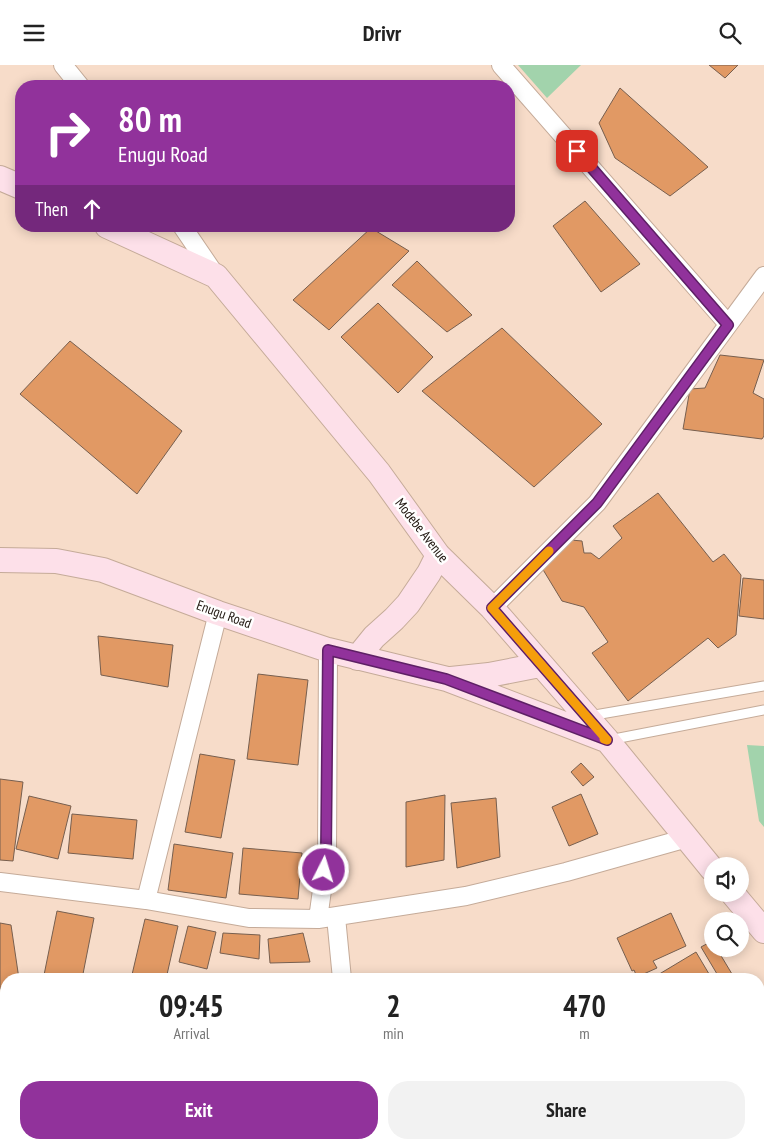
<!DOCTYPE html>
<html lang="en">
<head>
<meta charset="utf-8">
<style>
	body { margin:0; font-family:"PT Sans Narrow",sans-serif; background:#f2f2f2; color:#222; height:100vh; display:flex; flex-direction:column; font-size:19px; white-space:nowrap }
	* { box-sizing:border-box; margin:0 }
	p { font-size:16px; color:#767676 }
	.icon { flex:none; width:28px; height:28px; fill:none; stroke:currentColor; stroke-width:2; stroke-linecap:round; stroke-linejoin:round }
	.map { position:relative; flex:1; overflow:hidden }
	.side { position:absolute; left:0px; top:908px; width:765px; height:176px; display:flex; flex-direction:column; background:#fff; border-radius:20px 20px 0 0; box-shadow:0 2px 12px #0003 }
	.side>* { flex:none }
	.top-card { position:absolute; left:15px; top:15px; width:500px; height:152px; border-radius:20px; box-shadow:0 2px 12px #0003; background:#91329b; color:#fff; overflow:hidden }
	.fabs { position:absolute; left:704px; top:792px; display:grid; gap:10px }
	.fabs a { display:grid; place-items:center; width:45px; height:45px; border-radius:50%; background:#fff; box-shadow:0 2px 12px #0003; font-size:25px }
	.pin { position:absolute; display:grid; place-items:center; width:42px; height:42px; color:#fff; margin:-21px; border-radius:10px; box-shadow:0 2px 8px #0006 }
	.me { position:absolute; width:55px; margin:-28px; rotate:5deg; stroke-linejoin:round; filter:drop-shadow(0 0 4px #0008) }
	.turn { display:flex; align-items:center; gap:18px; height:105px; padding:0 20px; font-size:22px }
	.turn .icon { width:65px; height:65px; stroke-width:2.5 }
	.turn b { display:block; font-size:35px; line-height:42px }
	.then { display:flex; align-items:center; height:48px; padding:0 20px; background:#0003; gap:10px; font-size:19px }
	.eta { display:flex; justify-content:space-evenly; align-items:center; height:85px; text-align:center }
	.eta b { font-size:30px; font-weight:800; line-height:35px }
	.button { display:flex; gap:10px; margin-top:auto; padding:10px 20px }
	.button a { flex:1; height:58px; border-radius:20px; background:#91329b; color:#fff; font-size:20px; font-weight:800; line-height:58px; text-align:center }
	.button a+a { background:#f2f2f2; color:#222 }
	header { display:flex; justify-content:space-between; align-items:center; height:65px; padding:0 20px; background:#fff; font-size:22px; font-weight:800 }
	.map>svg:first-child { display:block }
</style>
</head>
<body>
<header><svg class="icon" aria-label="menu" viewBox="0 0 24 24"><path d="M4 6h16M4 12h16M4 18h16"/></svg>Drivr<svg class="icon" aria-label="search" viewBox="0 0 24 24"><circle cx="10" cy="10" r="6"/><path d="M15 15l6 6"/></svg></header>
<div class="map">
<svg width="764" height="1083" viewBox="0 0 764 1083">
	<rect width="100%" height="100%" fill="#f7dcc9"/>
	<path fill="#a2d3ac" d="M518,0H581L547,33Z
		M747,680L764,681V762L759,756Z"/>
	<path fill="#e19964" stroke="#775f4f" d="M709,0H738L725,13Z
		M620,23L708,102L670,131L615,93L599,58Z
		M585,136L640,199L601,227L553,161Z
		M371,163L409,186L329,265L293,235Z
		M417,196L472,250L447,267L392,220Z
		M378,238L433,292L398,328L341,272Z
		M502,263L602,359L534,422L422,326Z
		M70,276L182,366L137,429L20,329Z
		M720,290L764,295L753,328L764,334V371L762,374L683,364L690,324L705,323Z
		M658,428L713,497L724,489L741,510L736,570L718,583L708,573L628,636L592,588L608,577L584,542L562,536L542,503L571,475L582,476L584,488H591L599,494L622,473L613,461Z
		M743,513L764,515V554L739,551Z
		M98,571L173,580L168,622L101,610Z
		M258,609L308,615L298,700L247,694Z
		M200,689L235,695L221,773L185,767Z
		M581,698L594,712L583,721L571,707Z
		M0,714L23,717L13,796L0,795Z
		M581,729L598,769L569,781L552,742Z
		M445,730L444,795L406,802V737Z
		M29,731L71,741L58,794L16,784Z
		M496,733L500,792L457,803L451,738Z
		M72,749L137,755L133,794L68,788Z
		M174,779L233,788L226,833L168,825Z
		M243,783L302,788L298,834L239,829Z
		M57,846L94,853L82,914H64L44,910Z
		M671,848L686,881L653,896L657,903L637,912L634,905L632,906L617,873Z
		M145,854L178,861L166,914H131Z
		M0,858L11,860L19,914H6V923L0,924Z
		M188,861L216,867L207,904L179,897Z
		M223,868L260,870L259,894L220,888Z
		M303,868L310,897L270,898L268,874Z
		M712,876V884H717L732,909L724,914H720L701,882Z
		M696,887L712,914H651Z
		M260,911L259,914H210Z
		M6,930V986H0V931Z
		M764,974V1016L759,1009V978Z
		M0,996H6V1044H0Z
		M759,1013L764,1022V1034L759,1037Z
		M764,1043V1083H760L757,1078H759V1046Z
		M66,1078H105L107,1083H67Z
		M149,1078H186L187,1081L182,1083H151Z
		M200,1078H263L264,1083H201Z
		M270,1078H328L329,1083H271Z
		M541,1078H601L604,1082L532,1083Z
		M656,1078H679L671,1083H660Z
		M710,1078H750L753,1081L750,1083H714Z"/>
	<g fill="none" stroke-linecap="round" stroke-linejoin="round">
		<defs>
			<path id="lane" d="M589,651L764,621
				M609,675L764,645"/>
			<path id="street" d="M63,0L80,21
				M501,0L728,259
				M182,161L216,211
				M492,543L597,438L764,211
				M0,817L146,835L249,853L318,854L466,831L566,807L687,773
				M146,835L218,548
				M336,852L342,914
				M318,854L327,789L328,585
				M357,1078V1083
				M609,1078L614,1083"/>
			<path id="secondary" d="M0,113L21,122
				M107,161L216,211L379,408L438,490L492,543L607,675L712,804
				M0,495L56,496L103,505L218,548L328,585L447,614L606,675
				M357,593L374,572L394,554L408,539L429,508L438,490
				M451,614L489,610L540,600
				M733,829L764,866"/>
		</defs>
		<use href="#lane" stroke="#c5ab99" stroke-width="11"/>
		<use href="#street" stroke="#c5ab99" stroke-width="20"/>
		<use href="#secondary" stroke="#c5ab99" stroke-width="26"/>
		<use href="#lane" stroke="#fff" stroke-width="9"/>
		<use href="#street" stroke="#fff" stroke-width="18"/>
		<use href="#secondary" stroke="#fde0e9" stroke-width="24"/>
	</g>
	<g fill="none" stroke-linecap="round" stroke-linejoin="round">
		<defs>
			<path id="route" d="M324,805L326,789L328,585L446,614L607,675L492,543L597,438L728,260L577,86"/>
		</defs>
		<use href="#route" stroke="#5e2065" stroke-width="12"/>
		<use href="#route" stroke="#91329b" stroke-width="9"/>
		<path stroke="#f59e0b" stroke-width="9" d="M549,486L492,543L607,675L604,674"/>
	</g>
	<g text-anchor="middle" dominant-baseline="central" stroke-width="5" stroke-linejoin="round" paint-order="stroke">
		<g font-size="14" fill="#1e150e" stroke="#fff">
			<text transform="translate(422 465) rotate(52)">Modebe Avenue</text>
			<text transform="translate(224 549) rotate(20)">Enugu Road</text>
		</g>
	</g>
</svg>
<div class="fabs">
<a><svg class="icon" aria-label="sound" viewBox="0 0 24 24"><path d="M4 9h4l5-4v14l-5-4H4zM17 9q2 3 0 6"/></svg></a>
<a><svg class="icon" aria-label="search" viewBox="0 0 24 24"><circle cx="10" cy="10" r="6"/><path d="M15 15l6 6"/></svg></a>
</div>
<div class="pin" style="left:577px;top:86px;background:#d93025"><svg class="icon" aria-label="arrive" viewBox="0 0 24 24"><path d="M6 21V4h12l-3 4 3 4H6"/></svg></div>
<svg class="me" style="left:324px;top:805px" viewBox="-20 -20 40 40"><circle r="17" fill="#91329b" stroke="#fff" stroke-width="3"/><path d="M0-11L8 9 0 5-8 9z" fill="#fff"/></svg>
<div class="top-card">
<div class="turn"><svg class="icon" aria-label="right" viewBox="0 0 24 24"><path d="M7 20v-9h11M14 6l5 5-5 5"/></svg><div><b>80 m</b>Enugu Road</div></div>
<div class="then">Then<svg class="icon" aria-label="ahead" viewBox="0 0 24 24"><path d="M12 20V5M6 11l6-6 6 6"/></svg></div>
</div>
<section class="side">
<div class="eta">
<div><b>09:45</b><p>Arrival</p></div>
<div><b>2</b><p>min</p></div>
<div><b>470</b><p>m</p></div>
</div>
<div class="button"><a>Exit</a><a>Share</a></div>
</section>
</div>
</body>
</html>
